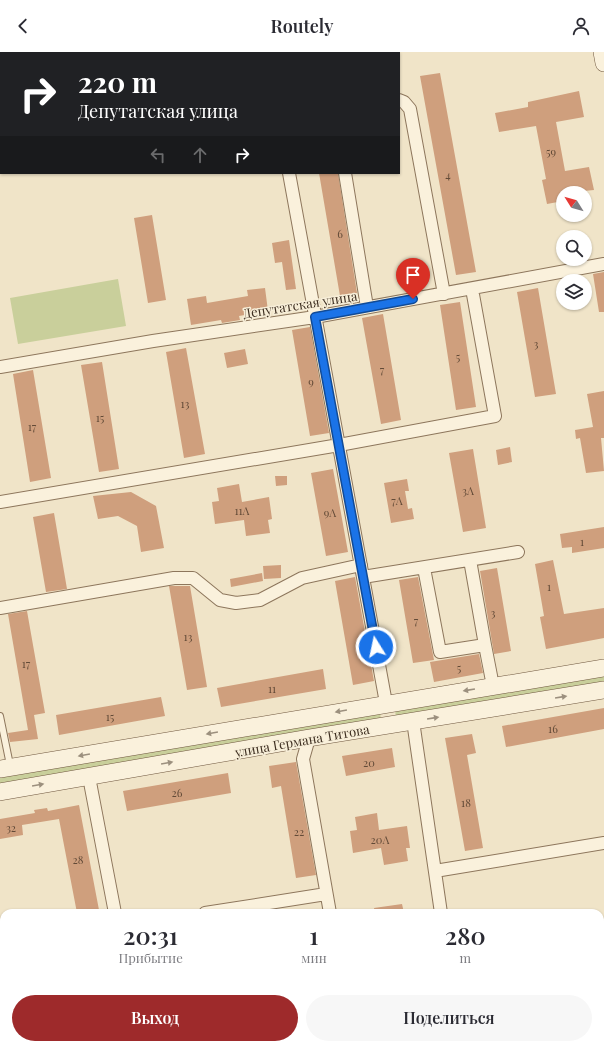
<!DOCTYPE html>
<html lang="ru">
<head>
<meta charset="utf-8">
<style>
	body { margin:0; font-family:"Playfair Display",serif; background:#f7f7f7; color:#2b2b33; height:100vh; display:flex; flex-direction:column; font-size:15px; white-space:nowrap }
	* { box-sizing:border-box; margin:0 }
	p { font-size:13px; color:#7c7c81 }
	.icon { flex:none; width:22px; height:22px; fill:none; stroke:currentColor; stroke-width:2; stroke-linecap:round; stroke-linejoin:round }
	.map { position:relative; flex:1; overflow:hidden }
	.side { position:absolute; left:0px; top:857px; width:604px; height:140px; display:flex; flex-direction:column; background:#fff; border-radius:12px 12px 0 0; box-shadow:0 1px 3px #0004 }
	.side>* { flex:none }
	.hud { position:absolute; left:0px; top:0px; width:400px; height:122px; box-shadow:0 1px 3px #0004; background:#202124; color:#fff; overflow:hidden }
	.needle { width:26px; rotate:307deg }
	.controls { position:absolute; left:556px; top:134px; display:grid; gap:8px }
	.controls a { display:grid; place-items:center; width:36px; height:36px; border-radius:50%; background:#fff; box-shadow:0 1px 3px #0004; font-size:20px }
	.pin { position:absolute; display:grid; place-items:center; width:34px; height:34px; color:#fff; margin:-41px -17px; border-radius:50% 50% 50% 0; rotate:-45deg; box-shadow:0 0 4px #0007 }
	.pin .icon { rotate:45deg }
	.me { position:absolute; width:44px; margin:-22px; rotate:350deg; stroke-linejoin:round; filter:drop-shadow(0 0 3px #0008) }
	.turn { display:flex; align-items:center; gap:14px; height:84px; padding:0 12px; font-size:18px }
	.turn .icon { width:52px; height:52px; stroke-width:2.5 }
	.turn b { display:block; font-size:28px; line-height:34px }
	.lanes { display:flex; align-items:center; height:38px; padding:0 12px; background:#0003; justify-content:center; gap:20px; direction:ltr }
	.lanes .off { opacity:.35 }
	.eta { display:flex; justify-content:space-evenly; align-items:center; height:68px; text-align:center }
	.eta b { font-size:24px; font-weight:600; line-height:28px }
	.cta { display:flex; gap:8px; margin-top:auto; padding:8px 12px }
	.cta a { flex:1; height:46px; border-radius:24px; background:#9e2a2b; color:#fff; font-size:16px; font-weight:600; line-height:46px; text-align:center }
	.cta a+a { background:#f7f7f7; color:#2b2b33 }
	header { display:flex; justify-content:space-between; align-items:center; height:52px; padding:0 12px; background:#fff; font-size:18px; font-weight:600 }
	.map>svg:first-child { display:block }
</style>
</head>
<body>
<header><svg class="icon" aria-label="back" viewBox="0 0 24 24"><path d="M15 5l-7 7 7 7"/></svg>Routely<svg class="icon" aria-label="person" viewBox="0 0 24 24"><circle cx="12" cy="8" r="4"/><path d="M4 21q1-7 8-7t8 7"/></svg></header>
<div class="map">
<svg width="604" height="997" viewBox="0 0 604 997">
	<rect width="100%" height="100%" fill="#f0e4c8"/>
	<path fill="#c9cf9b" d="M118,227L126,274L18,292L10,246Z
		M604,623V633L396,668L395,657Z
		M380,659L381,670L0,736V724Z
		M200,993H233V997H200Z"/>
	<path fill="#cf9f7d" d="M440,21L476,220L456,223L420,24Z
		M579,39L584,65L556,70L565,119L589,115L594,138L563,141V149L547,152L542,128L546,127L536,74L499,80L495,61L528,55V50Z
		M319,121H338L357,241L340,244Z
		M152,163L166,248L148,251L134,166Z
		M289,188L296,237L286,238L282,210L275,211L272,191Z
		M604,220V260H599L593,222Z
		M265,236L268,259L239,264L240,268L222,271L221,268L191,273L187,247L206,244L207,251L248,244L247,238Z
		M538,236L556,342L535,345L517,240Z
		M460,250L476,355L456,358L440,253Z
		M383,262L401,368L381,372L362,266Z
		M310,275L329,381L310,384L292,278Z
		M186,296L205,402L184,406L166,300Z
		M245,297L248,312L227,316L224,301Z
		M102,310L119,417L99,420L81,313Z
		M33,318L51,426L30,430L13,322Z
		M604,339V386H601L604,419L586,421L580,386L576,387L575,378L593,375L587,342Z
		M510,395L512,410L498,413L496,398Z
		M473,397L486,476L463,480L449,401Z
		M333,417L348,500L326,504L311,421Z
		M275,424H287V433L276,434Z
		M407,427L409,439H405L408,457L412,456L414,467L391,471L384,431Z
		M239,432L242,450L269,445L272,467L268,468L270,481L246,484L244,468L215,472L212,450L219,449L217,436Z
		M131,440L156,454L164,496L141,500L137,474L118,464L98,467L93,444Z
		M54,461L67,537L46,540L33,465Z
		M604,475V496L572,501V495L562,496L560,482Z
		M553,508L564,562L604,556V586L546,597L540,565L544,564L535,512Z
		M281,513V526L264,527L263,514Z
		M497,516L511,599L494,602L480,519Z
		M262,521L263,529L231,535L230,527Z
		M355,525L374,629L353,633L335,529Z
		M418,525L434,608L413,611L399,528Z
		M169,534H190L207,635L187,638Z
		M27,559L45,661L34,663L38,687L10,690L8,681L28,678L8,562Z
		M479,602L483,621L434,630L430,610Z
		M323,617L326,637L221,655L217,636Z
		M161,645L165,664L59,683L56,663Z
		M604,656V677L506,695L502,674Z
		M472,682L476,701L467,703L483,796L465,799L445,686Z
		M392,696L395,715L346,724L342,704Z
		M296,710L316,823L296,826L281,734L272,736L269,714Z
		M228,721L231,741L127,759L123,739Z
		M79,753L99,858L81,861H77L59,767L22,773L23,783L0,787V767L35,761L34,758L47,756L48,759Z
		M377,761L379,778L407,774L410,796H406L408,809L384,813L381,796L353,801L350,779L357,778L355,765Z
		M402,852L404,861H375L374,856Z"/>
	<g fill="none" stroke-linecap="round" stroke-linejoin="round">
		<defs>
			<path id="lane" d="M0,664L10,713
				M245,993L246,997"/>
			<path id="street" d="M267,0V1
				M399,48L404,50L410,57L444,242
				M289,121L386,651
				M345,121L367,255
				M0,315L153,289L315,265L604,212
				M0,450L339,393L495,364L472,237
				M424,516L440,600L485,593L470,508
				M363,525L518,500
				M0,556L174,526H193L220,548L236,551L260,548L302,526L361,513
				M485,593L493,634
				M413,669L441,861
				M309,686L303,707L330,861
				M89,725L115,861
				M435,819L604,791
				M205,861L326,842
				M137,993V997
				M355,993L356,997
				M461,993L462,997
				M434,997L452,993"/>
			<path id="secondary" d="M602,0L604,11
				M0,717L604,616
				M0,740L309,686L604,638"/>
		</defs>
		<use href="#lane" stroke="#8d765c" stroke-width="8"/>
		<use href="#street" stroke="#8d765c" stroke-width="14"/>
		<use href="#secondary" stroke="#6f573f" stroke-width="18"/>
		<use href="#lane" stroke="#faf1dc" stroke-width="6"/>
		<use href="#street" stroke="#faf1dc" stroke-width="12"/>
		<use href="#secondary" stroke="#faf1dc" stroke-width="17"/>
	</g>
	<defs><path id="oneway-solid" d="M-6-.8H1V-3.2L6.5 0L1 3.2V.8H-6Z"/></defs>
	<g fill="#9c907e">
		<use href="#oneway-solid" transform="translate(469 638) rotate(171)"/>
		<use href="#oneway-solid" transform="translate(561 645) rotate(-9)"/>
		<use href="#oneway-solid" transform="translate(341 659) rotate(170)"/>
		<use href="#oneway-solid" transform="translate(433 666) rotate(-9)"/>
		<use href="#oneway-solid" transform="translate(212 681) rotate(170)"/>
		<use href="#oneway-solid" transform="translate(84 703) rotate(170)"/>
		<use href="#oneway-solid" transform="translate(167 711) rotate(-10)"/>
		<use href="#oneway-solid" transform="translate(38 733) rotate(-10)"/>
	</g>
	<g fill="none" stroke-linecap="round" stroke-linejoin="round">
		<defs>
			<path id="route" d="M376,595L315,265L413,247"/>
		</defs>
		<use href="#route" stroke="#114b97" stroke-width="10"/>
		<use href="#route" stroke="#1a73e8" stroke-width="7"/>
	</g>
	<g text-anchor="middle" dominant-baseline="central" stroke-width="3" stroke-linejoin="round" paint-order="stroke">
		<g font-size="11" fill="#624a37">
			<text x="551" y="99">59</text>
			<text x="448" y="122">4</text>
			<text x="340" y="181">6</text>
			<text x="536" y="291">3</text>
			<text x="458" y="304">5</text>
			<text x="382" y="317">7</text>
			<text x="311" y="329">9</text>
			<text x="185" y="351">13</text>
			<text x="100" y="365">15</text>
			<text x="32" y="374">17</text>
			<text x="468" y="438">3А</text>
			<text x="397" y="448">7А</text>
			<text x="242" y="458">11А</text>
			<text x="330" y="460">9А</text>
			<text x="582" y="489">1</text>
			<text x="549" y="534">1</text>
			<text x="493" y="560">3</text>
			<text x="416" y="568">7</text>
			<text x="188" y="584">13</text>
			<text x="26" y="611">17</text>
			<text x="459" y="615">5</text>
			<text x="272" y="636">11</text>
			<text x="110" y="664">15</text>
			<text x="553" y="676">16</text>
			<text x="369" y="710">20</text>
			<text x="177" y="740">26</text>
			<text x="466" y="750">18</text>
			<text x="11" y="775">32</text>
			<text x="299" y="779">22</text>
			<text x="380" y="787">20А</text>
			<text x="78" y="807">28</text>
		</g>
		<g font-size="13" fill="#3d2e20" stroke="#f7eed8">
			<text transform="translate(300 252) rotate(-9)">Депутатская улица</text>
			<text transform="translate(302 688) rotate(-10)">улица Германа Титова</text>
		</g>
	</g>
</svg>
<div class="controls">
<a><svg class="needle" viewBox="-14 -14 28 28"><path d="M0-13l5 13h-10z" fill="#e53935"/><path d="M0 13l5-13h-10z" fill="#7c7c81"/></svg></a>
<a><svg class="icon" aria-label="search" viewBox="0 0 24 24"><circle cx="10" cy="10" r="6"/><path d="M15 15l6 6"/></svg></a>
<a><svg class="icon" aria-label="layers" viewBox="0 0 24 24"><path d="M12 4l9 5-9 5-9-5zM3 14l9 5 9-5"/></svg></a>
</div>
<div class="pin" style="left:413px;top:247px;background:#d93025"><svg class="icon" aria-label="arrive" viewBox="0 0 24 24"><path d="M6 21V4h12l-3 4 3 4H6"/></svg></div>
<svg class="me" style="left:376px;top:595px" viewBox="-20 -20 40 40"><circle r="17" fill="#1a73e8" stroke="#fff" stroke-width="3"/><path d="M0-11L8 9 0 5-8 9z" fill="#fff"/></svg>
<div class="hud">
<div class="turn"><svg class="icon" aria-label="right" viewBox="0 0 24 24"><path d="M7 20v-9h11M14 6l5 5-5 5"/></svg><div><b>220 m</b>Депутатская улица</div></div>
<div class="lanes"><svg class="icon off" aria-label="left" viewBox="0 0 24 24"><path d="M17 20v-9H6M10 6l-5 5 5 5"/></svg><svg class="icon off" aria-label="ahead" viewBox="0 0 24 24"><path d="M12 20V5M6 11l6-6 6 6"/></svg><svg class="icon" aria-label="right" viewBox="0 0 24 24"><path d="M7 20v-9h11M14 6l5 5-5 5"/></svg></div>
</div>
<section class="side">
<div class="eta">
<div><b>20:31</b><p>Прибытие</p></div>
<div><b>1</b><p>мин</p></div>
<div><b>280</b><p>m</p></div>
</div>
<div class="cta"><a>Выход</a><a>Поделиться</a></div>
</section>
</div>
</body>
</html>
